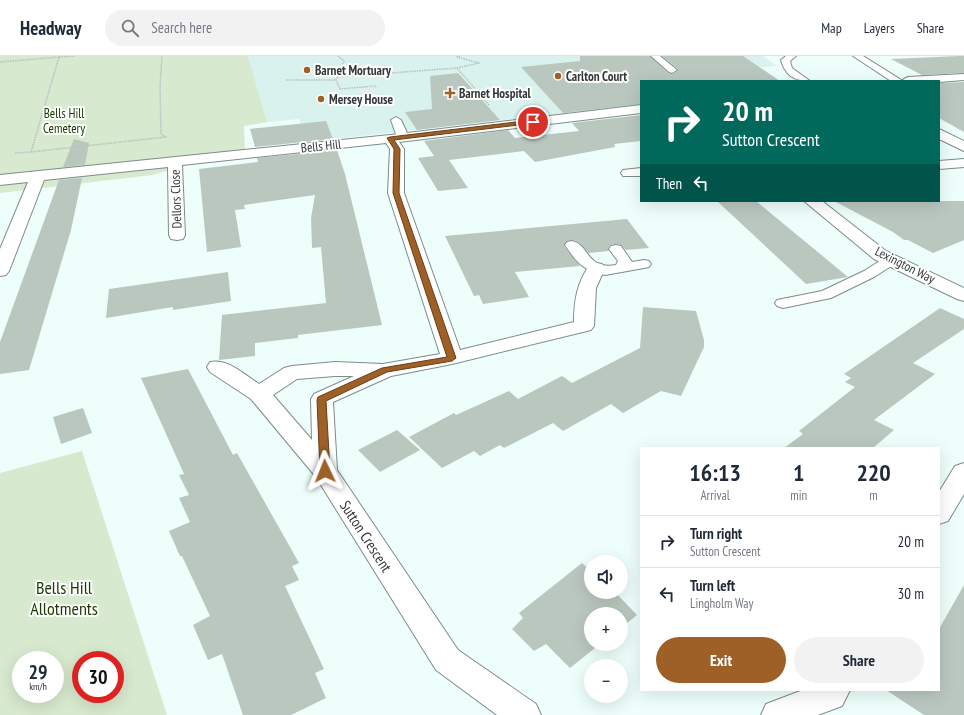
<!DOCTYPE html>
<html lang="en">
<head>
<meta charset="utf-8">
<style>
	body { margin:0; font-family:"PT Sans Narrow",sans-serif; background:#f2f2f3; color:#1f2937; height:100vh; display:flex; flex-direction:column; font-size:15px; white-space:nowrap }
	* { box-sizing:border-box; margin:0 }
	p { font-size:13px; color:#747a83 }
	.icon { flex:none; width:22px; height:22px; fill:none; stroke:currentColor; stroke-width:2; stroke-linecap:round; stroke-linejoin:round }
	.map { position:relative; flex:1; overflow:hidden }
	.panel { position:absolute; left:640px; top:391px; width:300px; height:244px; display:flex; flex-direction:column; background:#fff; border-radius:0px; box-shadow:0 4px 16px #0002 }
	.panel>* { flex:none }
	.top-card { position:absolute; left:640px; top:24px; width:300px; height:122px; border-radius:0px; box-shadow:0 4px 16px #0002; background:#00695c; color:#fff; overflow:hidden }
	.controls { position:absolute; left:584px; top:499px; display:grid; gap:8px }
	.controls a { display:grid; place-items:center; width:44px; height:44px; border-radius:50%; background:#fff; box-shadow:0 4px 16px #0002; font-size:20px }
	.speed { position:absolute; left:12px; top:595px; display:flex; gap:8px; font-size:20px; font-weight:700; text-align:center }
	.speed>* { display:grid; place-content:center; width:52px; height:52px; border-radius:50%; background:#fff; box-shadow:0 4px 16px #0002; line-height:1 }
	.speed small { font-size:10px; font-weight:400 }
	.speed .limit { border:6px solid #d22; background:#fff; color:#111 }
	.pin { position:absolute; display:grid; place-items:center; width:34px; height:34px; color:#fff; margin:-17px; border:2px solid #fff; border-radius:50%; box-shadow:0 1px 4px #0007 }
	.me { position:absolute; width:44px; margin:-22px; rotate:358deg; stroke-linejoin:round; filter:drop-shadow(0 0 3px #0008) }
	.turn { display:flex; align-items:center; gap:14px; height:84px; padding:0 16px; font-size:18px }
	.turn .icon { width:52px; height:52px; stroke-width:2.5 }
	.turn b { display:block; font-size:28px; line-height:34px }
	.then { display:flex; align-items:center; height:38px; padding:0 16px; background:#0003; gap:8px; font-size:15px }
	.eta { display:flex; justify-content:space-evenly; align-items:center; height:68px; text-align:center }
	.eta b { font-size:24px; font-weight:700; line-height:28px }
	.cta { display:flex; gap:8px; margin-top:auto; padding:8px 16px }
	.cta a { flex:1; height:46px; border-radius:24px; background:#9e6026; color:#fff; font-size:16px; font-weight:700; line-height:46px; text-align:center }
	.cta a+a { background:#f2f2f3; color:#1f2937 }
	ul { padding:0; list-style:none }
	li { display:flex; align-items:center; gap:12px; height:52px; padding:0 16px; border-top:1px solid #e0e1e3 }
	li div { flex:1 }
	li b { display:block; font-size:15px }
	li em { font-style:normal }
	header { display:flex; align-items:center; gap:24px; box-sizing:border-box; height:56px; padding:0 20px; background:#fff; border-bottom:1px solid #e0e1e3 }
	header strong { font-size:19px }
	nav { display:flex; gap:22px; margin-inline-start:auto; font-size:14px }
	.search { width:280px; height:36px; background:#f2f2f3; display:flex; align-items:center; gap:10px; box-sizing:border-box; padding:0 14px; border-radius:22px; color:#747a83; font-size:15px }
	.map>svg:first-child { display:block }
</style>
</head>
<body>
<header>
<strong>Headway</strong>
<div class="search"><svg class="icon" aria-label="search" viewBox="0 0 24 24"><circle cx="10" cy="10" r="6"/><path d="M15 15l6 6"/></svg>Search here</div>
<nav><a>Map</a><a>Layers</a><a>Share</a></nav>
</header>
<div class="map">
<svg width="964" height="659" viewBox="0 0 964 659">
	<rect width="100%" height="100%" fill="#edfefb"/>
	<path fill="#daf2ee" d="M248,0H763L777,10L660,17L641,25V49L307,86L299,63L267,66Z"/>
	<path fill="#d7e9ce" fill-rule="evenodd" d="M0,0H248L267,66L244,70L245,93L152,119L0,137Z
		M82,395L167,659H0V417ZM21,604H55V638H21ZM81,604H115V638H81Z"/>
	<path fill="#bac7bf" d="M580,0H650L668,17L672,18L678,15V13L662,0H743L780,25H641V48L563,57L521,11L580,5Z
		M959,0H964V17L922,19L891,3Z
		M458,17L500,64L417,74L405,56L432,53L430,20Z
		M964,26V76L939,62V27Z
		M641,59V85L614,88L615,91L535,106L524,95L449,104L468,132L438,135L418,102L434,100L424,85L508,74L515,82L579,75L572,67Z
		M326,65L333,83L255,91L250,73Z
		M74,83L89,87L85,109L63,111Z
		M337,94L345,118L382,269L298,279V282L255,287V300L219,304L222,259L326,247L321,191L312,192L311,162L315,139L244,149L245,153L235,154L241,191L207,196L199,113L258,106L257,102Z
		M82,122L71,174L29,314L0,318V286L59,124Z
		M717,145H756L848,221L806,228Z
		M834,145H964V184L933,197L908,184H904L893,176Z
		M627,163L649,192L626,194L621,189L616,188L610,189L608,193L609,195L589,197L578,186L573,184L567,185L564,190L580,210L515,216L529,241L483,248L479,239L474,240L445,180Z
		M228,216L231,245L173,254V251L106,262L109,233Z
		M643,251L696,255L704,284V291L681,340L661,335L623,357L611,348L563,375L553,367L504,392L500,389L480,400L474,395L442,412L409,381L454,357L456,359L509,335L518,343L562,320L572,327L640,292Z
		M940,252L964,263V273L913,307L935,318L874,364L894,374L873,392H784L803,378L799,375L855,331L845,326L851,322L844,318Z
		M188,313L233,399L237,397L299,507L292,510L299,524L285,530L324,613L315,617L326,642L291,659H243L222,598L208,604L193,569L210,560L182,500H180L169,475L190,466L179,442L189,439L179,419L184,418L141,322Z
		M83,352L92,377L61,388L53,361Z
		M397,374L420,394L380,416L358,394Z
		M582,507L590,514L591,513V536H615L637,559L621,572V558H591V588H600L570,612L546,588L534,595L512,573L523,562L519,557Z
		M964,529V659H924L886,634H939V573Z"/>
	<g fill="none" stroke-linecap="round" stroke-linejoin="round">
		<defs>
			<path id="service" d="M651,0H660L677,14L672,17L669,16Z
				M786,0H796L790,5L792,12L810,25C794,25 785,19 781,4Z
				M853,0H863L903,25H891Z
				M396,61L401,64L409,81L407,83H399L397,81L391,64Z
				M641,112V120H623L621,117L623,114Z
				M572,185C590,189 586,214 616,209L618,205L609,193L611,190L616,189L621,190L632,206L644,204L649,205L651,208L649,211L644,212L605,219C583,214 577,207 565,189L567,186Z
				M891,200L896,201L898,204L896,207L874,221L831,242L783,252L777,250L775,247L777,244L822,235L864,215L886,201Z"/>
			<path id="minor" d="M964,18V24L939,26V25H902L904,23L908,21Z
				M641,49V57L399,86L404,93V137L460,294L574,266C574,244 577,227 590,208L596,207L602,208L605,212L596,232L594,270L591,274L452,308L391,320L333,346L337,414L458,594L536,648L541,659H497L436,614L316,421L251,343L210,316L207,311L210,306C228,302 245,319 259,328L284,312L292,310L335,306L383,308L440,298L388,137L390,93L386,87L182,109L185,179L183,183L177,184L171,183L169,179L168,111L44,124L9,215L6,219L0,220V193L28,126L0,129V119L390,79ZM335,320H354L314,338L311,343L312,384L273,339L297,323Z
				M939,73L964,85V95L939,83Z
				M964,103V111L939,113V105Z
				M804,145H822L886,195L964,232V245L957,243L874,203Z
				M964,407V438L948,465L939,468V436L955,410Z
				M803,634H850L842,650L818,659H761L766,648Z"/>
		</defs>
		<use href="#service" stroke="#7d8c8a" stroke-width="2"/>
		<use href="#minor" stroke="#7d8c8a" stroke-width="2"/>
		<path stroke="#b4c1bf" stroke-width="1.5" stroke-dasharray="1.5 1" stroke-linecap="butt" d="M338,0L344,5L336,24L340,33L375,30L376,32
			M59,1L75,0
			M0,6L59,1L31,96L15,97
			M457,12L489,49
			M337,21L457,12L479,7L457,1L460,0
			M286,24H336
			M31,96L166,81L161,78L160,30L162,0"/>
		<use href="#service" fill="#fff" fill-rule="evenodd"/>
		<use href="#minor" fill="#fff" fill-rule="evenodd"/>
	</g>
	<path fill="#9e6026" stroke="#673e19" d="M533,64L536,66L535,67L394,84L400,93L399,137L456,302L452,305L387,316L326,345L330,415L328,418H321L320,415L317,344L318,341L382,312L447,301L393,137L394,93L387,82L390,81Z"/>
	<g fill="#9e6026" stroke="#fff" stroke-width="1.5">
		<circle cx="307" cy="14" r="4"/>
		<circle cx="558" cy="20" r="4"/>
		<path d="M448 31h4v4h4v4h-4v4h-4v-4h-4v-4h4z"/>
		<circle cx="321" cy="43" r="4"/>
	</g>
	<g text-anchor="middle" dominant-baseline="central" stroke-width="4" stroke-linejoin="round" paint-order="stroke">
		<g font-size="13" font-weight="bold" fill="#333938" stroke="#fff" text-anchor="start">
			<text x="315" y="14">Barnet Mortuary</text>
			<text x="566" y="20">Carlton Court</text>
			<text x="459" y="37">Barnet Hospital</text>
			<text x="329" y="43">Mersey House</text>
		</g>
		<g font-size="13" fill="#1a3b00" stroke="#fff">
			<text x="64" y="57">Bells Hill<tspan x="64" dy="15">Cemetery</tspan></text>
		</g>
		<g font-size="13" fill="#333938" stroke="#fff">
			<text transform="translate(321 90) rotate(-6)">Bells Hill</text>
			<text transform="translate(176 143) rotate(-92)">Dellors Close</text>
			<text transform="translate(905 209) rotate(27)">Lexington Way</text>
		</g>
		<g font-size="15" fill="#333938" stroke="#fff">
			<text transform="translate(366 480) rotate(57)">Sutton Crescent</text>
		</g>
		<g font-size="18" fill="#1a3b00" stroke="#fff">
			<text x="64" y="531">Bells Hill<tspan x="64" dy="21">Allotments</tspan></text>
		</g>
	</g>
</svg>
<div class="controls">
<a><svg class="icon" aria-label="sound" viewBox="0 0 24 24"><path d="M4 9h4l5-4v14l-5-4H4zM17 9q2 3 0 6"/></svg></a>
<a>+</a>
<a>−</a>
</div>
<div class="speed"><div>29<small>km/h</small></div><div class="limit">30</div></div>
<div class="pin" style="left:533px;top:66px;background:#d93025"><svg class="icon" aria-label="arrive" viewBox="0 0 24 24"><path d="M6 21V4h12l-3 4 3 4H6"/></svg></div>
<svg class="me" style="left:325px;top:415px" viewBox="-20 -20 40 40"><path d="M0-17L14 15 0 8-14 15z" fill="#9e6026" stroke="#fff" stroke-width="4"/></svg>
<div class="top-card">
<div class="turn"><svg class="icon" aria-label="right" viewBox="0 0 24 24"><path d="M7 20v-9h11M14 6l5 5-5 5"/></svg><div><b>20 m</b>Sutton Crescent</div></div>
<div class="then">Then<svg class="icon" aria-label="left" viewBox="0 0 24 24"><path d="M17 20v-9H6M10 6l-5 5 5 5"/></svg></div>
</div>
<section class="panel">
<div class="eta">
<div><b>16:13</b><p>Arrival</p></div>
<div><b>1</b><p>min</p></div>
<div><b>220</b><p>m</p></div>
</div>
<ul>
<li><svg class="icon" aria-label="right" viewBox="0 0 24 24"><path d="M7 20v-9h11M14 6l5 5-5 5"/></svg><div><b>Turn right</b><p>Sutton Crescent</p></div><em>20 m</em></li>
<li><svg class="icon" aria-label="left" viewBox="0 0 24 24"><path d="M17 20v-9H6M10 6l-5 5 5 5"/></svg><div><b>Turn left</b><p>Lingholm Way</p></div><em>30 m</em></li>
</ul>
<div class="cta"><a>Exit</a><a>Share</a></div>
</section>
</div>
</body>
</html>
